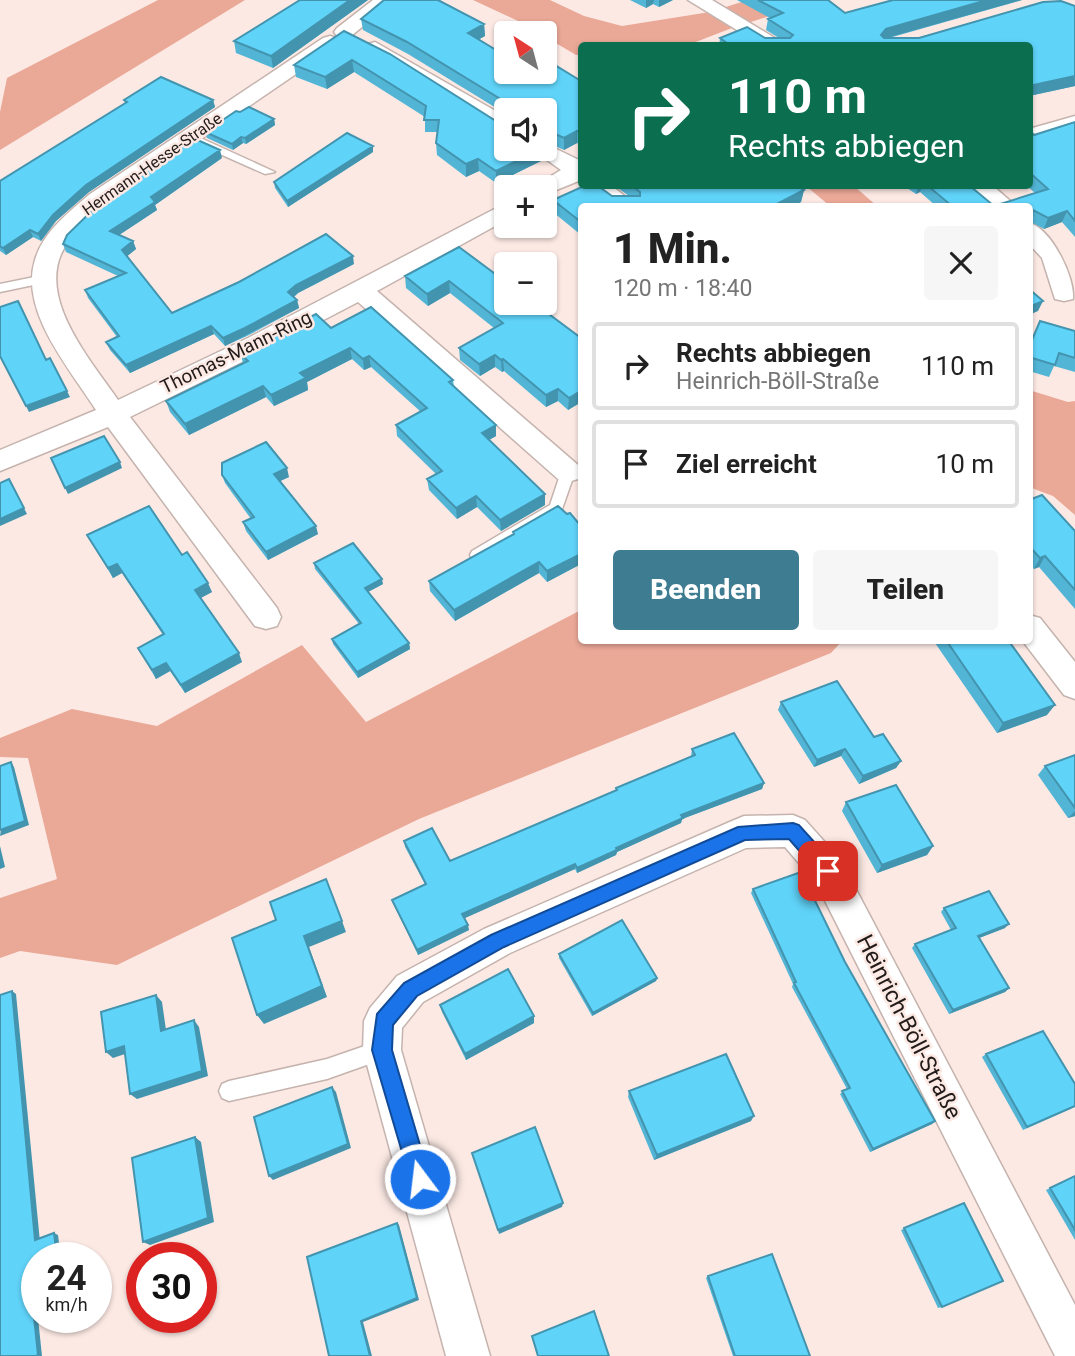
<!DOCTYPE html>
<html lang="de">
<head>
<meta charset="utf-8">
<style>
	body { margin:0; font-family:Roboto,sans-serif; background:#f6f6f6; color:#222; height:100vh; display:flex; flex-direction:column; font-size:26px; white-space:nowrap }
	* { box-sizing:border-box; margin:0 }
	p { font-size:23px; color:#767676 }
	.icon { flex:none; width:38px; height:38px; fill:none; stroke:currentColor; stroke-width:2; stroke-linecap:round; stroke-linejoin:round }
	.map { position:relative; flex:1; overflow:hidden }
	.side { position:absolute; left:578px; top:203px; width:455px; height:441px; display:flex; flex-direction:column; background:#fff; border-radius:7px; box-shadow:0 2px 5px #0004 }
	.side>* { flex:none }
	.banner { position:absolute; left:578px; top:42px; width:455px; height:147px; border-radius:7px; box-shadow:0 2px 5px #0004; background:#0b6e4f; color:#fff; overflow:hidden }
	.needle { width:46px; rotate:324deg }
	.fabs { position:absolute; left:494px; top:21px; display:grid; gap:14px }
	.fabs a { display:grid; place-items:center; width:63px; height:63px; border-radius:7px; background:#fff; box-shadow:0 2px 5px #0004; font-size:35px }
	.speed { position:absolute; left:21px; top:1242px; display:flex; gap:14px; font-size:35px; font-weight:700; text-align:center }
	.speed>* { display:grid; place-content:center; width:91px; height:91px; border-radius:50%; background:#fff; box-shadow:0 2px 5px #0004; line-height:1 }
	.speed small { font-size:18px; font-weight:400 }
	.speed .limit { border:10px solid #d22; background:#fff; color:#111 }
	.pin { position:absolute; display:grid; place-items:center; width:60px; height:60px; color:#fff; margin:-30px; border-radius:14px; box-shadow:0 4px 10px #0006 }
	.me { position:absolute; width:77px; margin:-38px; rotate:345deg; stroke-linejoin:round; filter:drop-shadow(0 0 5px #0008) }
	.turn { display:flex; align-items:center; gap:24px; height:147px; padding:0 35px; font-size:32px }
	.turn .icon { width:91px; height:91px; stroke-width:2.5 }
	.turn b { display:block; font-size:49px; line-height:60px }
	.round { display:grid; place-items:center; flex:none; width:74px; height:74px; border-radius:7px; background:#f6f6f6 }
	.summary { display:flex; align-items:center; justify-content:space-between; height:119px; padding:0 35px }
	h1 { font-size:42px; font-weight:800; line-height:52px }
	.button { display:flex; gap:14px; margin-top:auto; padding:14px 35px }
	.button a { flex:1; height:80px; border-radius:7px; background:#3e7c91; color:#fff; font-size:28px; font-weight:800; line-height:80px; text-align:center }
	.button a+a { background:#f6f6f6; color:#222 }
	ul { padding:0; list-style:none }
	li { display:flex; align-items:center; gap:21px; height:88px; margin:0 14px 10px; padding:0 21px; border:4px solid #e0e0e0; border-radius:7px }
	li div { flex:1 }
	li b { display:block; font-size:26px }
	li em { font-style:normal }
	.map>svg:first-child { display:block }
</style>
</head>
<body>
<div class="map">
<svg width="1075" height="1356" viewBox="0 0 1075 1356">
	<rect width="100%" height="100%" fill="#fce9e4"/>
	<path fill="#eaa897" d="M158,0H245L0,150V112L7,78Z
		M473,0H550L584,16L622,26L710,12L748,0H820L732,28L688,45L581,46V55H576L544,36V33Z
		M806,186H854L877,206H830Z
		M1029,390L1068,402L1075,401V515L1053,496L1029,487Z
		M581,610V640L842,641L831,653L419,819L117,965L20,951L0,958V898L57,879L28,758L0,757V738L72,709L157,726L302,645L366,722Z"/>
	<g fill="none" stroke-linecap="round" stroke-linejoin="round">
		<defs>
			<path id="lane" d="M186,135H194L275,172L265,174L186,139Z
				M44,275L48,276V282L0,292V284Z
				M568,467L575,472L561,512L482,559H472L470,555L472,551L550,505L561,472Z
				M382,1040L389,1043L392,1050L389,1057L327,1079L229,1101L222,1098L219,1091L222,1084L229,1081L327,1059Z"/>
			<path id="street" d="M373,0H395L351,36H337L334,32L337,28Z
				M688,0H712L788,46H763Z
				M330,36L337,38L340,42L337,46L106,204C93,216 79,227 68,242C31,293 90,359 118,400L248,338L506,203V220L377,291L578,465L581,474L578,479L568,482L558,479L358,302L266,350L130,417L277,608L281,617L277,626L266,629L255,626L108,427L0,471V450L96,410C70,369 19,311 35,260C43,232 69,212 90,194L323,38Z
				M375,42L506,117V132L498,131L368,52L365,48L368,44Z
				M1075,116V129L1029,143V129Z
				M544,143L581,161V180L544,195V187H533L561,170L532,149H544Z
				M587,186H612L637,206H611Z
				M968,186H993L1016,206H990Z
				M1029,223C1051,228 1075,277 1073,299L1064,301L1055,299L1042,258L1029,244Z
				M1029,615L1040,618L1075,662V699L1064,695L1022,640H1029Z
				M793,815L805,820L840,859L1075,1305V1356H1055L816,883L785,847L746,848L510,953L423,1002L402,1028L401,1050L490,1356H446L363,1050L364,1021L370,1008L397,976L484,929L732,821L744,816Z"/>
		</defs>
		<use href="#lane" stroke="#c5b3ae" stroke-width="3"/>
		<use href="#street" stroke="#c5b3ae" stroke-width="3"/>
		<use href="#lane" fill="#fff" fill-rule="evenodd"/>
		<use href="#street" fill="#fff" fill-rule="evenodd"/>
	</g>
	<path fill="#53b5d6" d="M300,0H368L273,68L236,53L234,41Z
		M630,0H673L659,7L653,4L646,8Z
		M737,0H828L845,13L893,0H1022L889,38H919L1043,2L1061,1L1075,6V86L1029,96V46H719L720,38L747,27L765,38H779L766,30L768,19L770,18Z
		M361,19L484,24L485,36L479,39L535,74L581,81V145L577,143L564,150L544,141V110H506V114L408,54L363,30Z
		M344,31L496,121L506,149H543V160L496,183L479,171L466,177L437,155L436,143L438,132H425V117L354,72L327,89L296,77L294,65Z
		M124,100H213L215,107L89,192L56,221L41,241L33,237L6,255L0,251V181L125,103Z
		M240,112L274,119L275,125L246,144L243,143L233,150L207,138L205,132Z
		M1029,121L1031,132L1034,135L1075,122V237L1062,222L1044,229L1031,222L1029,229V206H936L920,192L916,194L904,186H970L994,206L1035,193L1027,186H1029Z
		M373,152L288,207L275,188L274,182Z
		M222,158L155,205L157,210L119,235L133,241L136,249L127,256L172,313L354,264L298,293L294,297L297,300L299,308L247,336L225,346L214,334L130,373L110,350L106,342L117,337L88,298L85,290L118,276L66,252L63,244Z
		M615,186H797L804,190L801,202L793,206H581V235L553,212V200L629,196Z
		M459,247L581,338V406L578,404L568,410L558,401L546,407L504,371L502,372L495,367L480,376L460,360L459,348L494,328L450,293L428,306L406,288L405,276Z
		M331,328L453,380L454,387L496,436L489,440L545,505L501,531L477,507L457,519L429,490L427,479L436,474L397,436L396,425L421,412L371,367L364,370L352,359L307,382L308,390L274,406L266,397L189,435L170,412L166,401L243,363L240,353Z
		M1075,331V372L1054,366L1049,377L1029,371V346Z
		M222,475L289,477L280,481L318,534L268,560L246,531L243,522L251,519L225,483Z
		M1029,500L1075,531V609L1039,567L1034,569L1029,564Z
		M581,526V564L547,582L539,573L455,621L430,591L429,581L513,535V532Z
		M87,535L182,555L212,592L200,598L242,662L185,693L170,671L156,679L138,648L163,635L122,573L113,578Z
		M314,563L383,584L368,592L409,643L410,649L358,678L333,644L332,639L359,624L315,569Z
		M933,640H1008L1047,715L997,733Z
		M781,702L874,737L901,761L896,768L859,784L841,756L814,767L778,710Z
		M692,749L764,783L762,789L682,819L681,823L617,852L616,855L577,873L575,869L464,918L469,930L418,955L392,900L425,884L405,847L404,841L450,861L616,791V788L691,756Z
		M1075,755V816L1068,818L1038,775L1045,766Z
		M846,802L933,846L927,855L877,873L842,811Z
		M753,889L845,962L935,1121L932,1124L870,1152L840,1094L847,1089L792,987L793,984L751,893Z
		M944,908L1005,928L979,938L1009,988L1005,992L949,1014L912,948L915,944L951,930L941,912Z
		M559,954L657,978L656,981L592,1016L559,958Z
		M440,1005L534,1023L466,1060L442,1012Z
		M986,1054L1075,1084V1107L1023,1130L982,1057Z
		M629,1091L751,1121L654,1160L628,1097Z
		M1075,1176V1240L1046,1190Z
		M964,1203L942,1307L938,1308L901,1230Z
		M708,1276L810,1356H733L706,1278Z"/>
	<path fill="#4394ae" d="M350,0H368L273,68L271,56Z
		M646,0H654L653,4L646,8Z
		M659,0H673L659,7Z
		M987,0H1022L883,39L881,35L886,29Z
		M484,24L485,36L469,45L468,33Z
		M352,60L354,72L327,89L325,77Z
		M1075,76V86L1029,96V86Z
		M213,100L215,107L89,192L56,221L41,241L38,234L53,215L86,185Z
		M274,119L275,125L246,144L245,138Z
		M577,131V143L564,150V138Z
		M241,137L243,143L233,150L232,144Z
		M373,146V152L288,207L287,201Z
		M541,149H543V160L496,183V171Z
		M220,150L222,158L155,205L157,210L113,239L110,231L151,197Z
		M478,159L479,171L466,177V164Z
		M918,186H922L920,192L916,194Z
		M804,190L801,202L793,206H773Z
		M1067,211L1062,222L1044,229L1048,218Z
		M30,230L33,237L6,255L3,248Z
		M133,241L136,249L125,258L122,250Z
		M353,256L354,264L298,293L290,300L288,292L296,285Z
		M449,281L450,293L428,306L427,294Z
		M297,300L299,308L225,346L223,338Z
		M1043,301L1038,311L1029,315V307Z
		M211,326L214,334L130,373L126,365Z
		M350,348L352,359L307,382L308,390L274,406L271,395L300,373Z
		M495,355V367L480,376L479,364Z
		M369,356L371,367L364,370L363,359Z
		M503,359L504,371L502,372L501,360Z
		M263,386L266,397L189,435L185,424Z
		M558,389V401L546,407V395Z
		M67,391L70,397L29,412L26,406Z
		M579,392L578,404L568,410L569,398Z
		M496,425V436L482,444V433Z
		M120,462L122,468L68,494L65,488Z
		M287,468L289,477L276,483L274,474Z
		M9,479L27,514L0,526V519Z
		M545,494V505L501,531L500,520Z
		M476,496L477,507L457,519L456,508Z
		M316,526L318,534L268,560L266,552Z
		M581,554V564L547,582V571Z
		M1045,556L1039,567L1034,569L1040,558Z
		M539,562V573L455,621L454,610Z
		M117,564L122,573L113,578L108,568Z
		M382,579L383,584L366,593L365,588Z
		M208,583L212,592L199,599L195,590Z
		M409,643L410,649L358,678L357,672Z
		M239,653L242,662L185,693L181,685Z
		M166,663L170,671L156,679L152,670Z
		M1055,705L1047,715L997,733L1003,723Z
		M845,749L841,756L814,767L817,760Z
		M901,761L896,768L859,784L863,776Z
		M11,762L14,767L29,825L0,836Z
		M764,783L762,789L682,819L681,823L617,852L616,855L577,873V868L681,815Z
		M1075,811V816L1068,818Z
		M0,846L5,867L0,869Z
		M933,846L927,855L877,873L882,865Z
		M575,864V869L463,919L462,914Z
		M342,921L346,932L309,947L327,997L264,1024L257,1015L304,936Z
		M1009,924L1005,928L974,940L978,936Z
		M468,925L469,930L418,955L417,950Z
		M657,978L656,981L592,1016L593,1013Z
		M1009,988L1005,992L949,1014L953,1010Z
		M12,991L16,994L40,1242L35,1240Z
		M156,995L162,1002L167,1037L161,1031Z
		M534,1016V1023L466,1060L465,1054Z
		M194,1020L199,1027L208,1076L137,1099L130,1094Z
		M124,1046L131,1052L113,1058L106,1052Z
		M332,1087L336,1092L351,1148L273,1180L269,1176Z
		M754,1116L751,1121L654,1160L657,1155Z
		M935,1121L932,1124L870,1152L873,1149Z
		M195,1137L201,1142L214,1222L150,1245L143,1242Z
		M563,1203L562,1207L499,1234L498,1230Z
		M397,1223L399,1225L419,1300L363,1322L372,1356H370L361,1321Z
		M54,1233L58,1235L61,1258H57Z
		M37,1286V1289L36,1290L37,1318H38L42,1356H36L31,1289Z"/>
	<path fill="#60d3f9" stroke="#4394ae" stroke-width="2" d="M300,0H350L271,56L234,41Z
		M384,0H438L484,24L468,33L506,56V72H531L535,74L540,72H544V69L553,64L581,81V133L577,131L564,138L544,129V110H507V103L407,42L361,19Z
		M758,0H828L845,13L893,0H987L886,29L881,35L884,38H919L1043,2L1061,1L1075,6V76L1029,86V46H731L720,38L747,27L765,38H790L793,35L768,19L783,13Z
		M344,31L390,54L496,121L506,122V149H541L496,171L478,159L466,164L436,143L439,120H424L426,106L352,60L325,77L294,65Z
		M161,77L213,100L86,185L53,215L38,234L30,230L3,248L0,246V181L127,102L124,100Z
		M249,107L274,119L245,138L241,137L232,144L205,132L236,111L240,112Z
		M1029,121H1031V132L1034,135L1075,122V221L1067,211L1048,218L1033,210L1031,224L1029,225V206H952L928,186H970L994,206L1048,189L1029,172Z
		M347,133L373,146L287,201L274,182Z
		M193,138L220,150L151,197L155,202L110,231L133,241L122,250L172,313L239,282L326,234L353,256L296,285L288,292L297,300L245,328L223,338L211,326L126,365L106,342L119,336L85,290L126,273L63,244L67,235L105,198Z
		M584,186H598L612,196H640V192L632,186H797L804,190L773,206H581V222L553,200Z
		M459,247L506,282V303H534L581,338V394L579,392L569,398L558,389L546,395L503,359L501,360L495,355L479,364L459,348L503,323L449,281L427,294L405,276Z
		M1029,289L1043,301L1029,307Z
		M18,301L46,360L50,358L67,391L26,406L0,356V307Z
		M371,307L453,380L449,382L496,425L482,433L545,494L500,520L476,496L456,508L427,479L442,471L396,425L427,408L369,356L363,359L350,348L300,373L306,378L271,395L263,386L185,424L166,401L248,361L240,353L316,314L331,328Z
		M1040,321L1075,331V358L1059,353L1055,365L1029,357V347Z
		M104,436L120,462L65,488L51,458Z
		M266,442L287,468L274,474L316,526L266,552L243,522L254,517L222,475V463Z
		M9,479L24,508L0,519V483Z
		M1042,495L1075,531V590L1045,556L1040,558L1029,546V500Z
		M149,506L182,555L187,552L208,583L195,590L239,653L181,685L166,663L152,670L138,648L164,634L117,564L108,568L87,535Z
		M558,506L567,514L570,513L581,526V554L547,571L539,562L454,610L429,581L514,534L513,532Z
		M353,543L382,579L365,588L409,643L357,672L332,639L361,623L314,563Z
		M946,640H1008L1055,705L1003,723Z
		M837,681L874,737L883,734L901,761L863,776L845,749L817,760L781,702Z
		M734,733L764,783L681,815L683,818L616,848L617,850L577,868L575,864L462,914L468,925L417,950L392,900L426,884L404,841L432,828L450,861L617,790L616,788L695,755L692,749Z
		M1075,755V808L1045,766Z
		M11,762L25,821L0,830V766Z
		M896,785L933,846L882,865L846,802Z
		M801,872L845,962L935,1121L873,1149L842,1091L850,1088L794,983L796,982L753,889Z
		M326,879L342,921L304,936L322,986L257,1015L232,938L276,920L270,902Z
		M989,891L1009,924L978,936L1009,988L953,1010L915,944L956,928L944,908Z
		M622,920L657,978L593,1013L559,954Z
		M508,969L534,1016L465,1054L440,1005Z
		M12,991L35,1240L54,1233L57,1258H37V1286L31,1289L38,1355L36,1356H0V995Z
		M156,995L161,1031L194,1020L202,1071L130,1094L124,1046L106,1052L101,1012Z
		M1043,1031L1075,1084V1106L1027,1127L986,1054Z
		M726,1054L754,1116L657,1155L629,1091Z
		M332,1087L348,1144L269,1176L254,1117Z
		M535,1127L563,1203L498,1230L472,1153Z
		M195,1137L208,1218L143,1242L132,1158Z
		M1075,1176V1230L1050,1188Z
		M964,1203L1003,1281L942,1307L904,1228Z
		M397,1223L417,1298L361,1321L370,1356H329L307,1257Z
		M772,1254L810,1356H735L708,1276Z
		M594,1311L609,1356H538L532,1336Z"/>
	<path fill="#1a73e8" stroke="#114b97" stroke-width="2" d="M793,823L799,825L835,865L837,871L835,877L828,879L822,877L789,839L745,840L504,947L417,996L393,1025L392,1050L430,1179L427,1186L420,1189L412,1186L372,1050L377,1014L404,983L491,935L738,827Z"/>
	<g text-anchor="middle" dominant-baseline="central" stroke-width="5" stroke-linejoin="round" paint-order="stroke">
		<g font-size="16" fill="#211b19" stroke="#fce9e4">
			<text transform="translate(152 164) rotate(-35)">Hermann-Hesse-Straße</text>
		</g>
		<g font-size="19" fill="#211b19" stroke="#fce9e4">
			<text transform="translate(236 352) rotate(-26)">Thomas-Mann-Ring</text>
		</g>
		<g font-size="23" fill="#211b19" stroke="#fce9e4">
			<text transform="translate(909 1027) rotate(63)">Heinrich-Böll-Straße</text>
		</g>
	</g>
</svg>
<div class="fabs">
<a><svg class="needle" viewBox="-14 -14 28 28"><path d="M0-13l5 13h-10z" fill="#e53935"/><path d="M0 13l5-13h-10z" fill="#767676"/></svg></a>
<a><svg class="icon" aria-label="sound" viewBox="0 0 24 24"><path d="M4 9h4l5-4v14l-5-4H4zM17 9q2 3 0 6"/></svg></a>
<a>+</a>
<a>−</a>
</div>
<div class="speed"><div>24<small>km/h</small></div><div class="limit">30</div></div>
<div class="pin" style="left:828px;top:871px;background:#d93025"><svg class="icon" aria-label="arrive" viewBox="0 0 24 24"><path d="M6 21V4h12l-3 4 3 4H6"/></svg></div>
<svg class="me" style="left:420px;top:1179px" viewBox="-20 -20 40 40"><circle r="17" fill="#1a73e8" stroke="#fff" stroke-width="3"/><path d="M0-11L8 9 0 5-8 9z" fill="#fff"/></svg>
<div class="banner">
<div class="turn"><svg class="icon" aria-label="right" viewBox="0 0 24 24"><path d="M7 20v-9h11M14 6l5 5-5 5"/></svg><div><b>110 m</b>Rechts abbiegen</div></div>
</div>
<section class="side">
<div class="summary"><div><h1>1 Min.</h1><p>120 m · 18:40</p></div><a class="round"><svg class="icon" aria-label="close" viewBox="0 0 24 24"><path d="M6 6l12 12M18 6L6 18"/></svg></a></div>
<ul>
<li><svg class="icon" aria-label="right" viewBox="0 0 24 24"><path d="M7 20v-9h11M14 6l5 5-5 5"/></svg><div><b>Rechts abbiegen</b><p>Heinrich-Böll-Straße</p></div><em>110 m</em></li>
<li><svg class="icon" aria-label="arrive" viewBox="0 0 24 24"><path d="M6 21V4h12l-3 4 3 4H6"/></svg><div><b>Ziel erreicht</b></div><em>10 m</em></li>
</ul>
<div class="button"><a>Beenden</a><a>Teilen</a></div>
</section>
</div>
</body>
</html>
